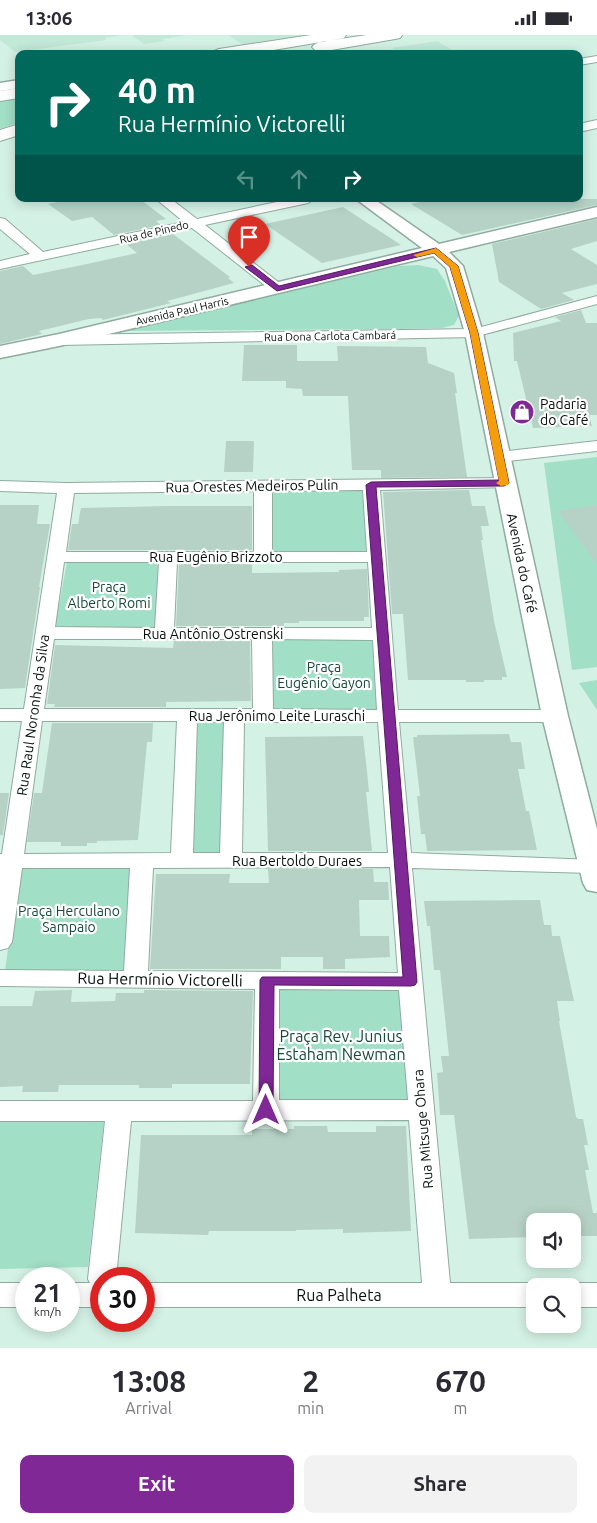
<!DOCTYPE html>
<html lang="en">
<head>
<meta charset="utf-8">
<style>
	body { margin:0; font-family:Ubuntu,sans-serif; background:#f2f2f3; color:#2b2b33; height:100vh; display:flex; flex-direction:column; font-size:19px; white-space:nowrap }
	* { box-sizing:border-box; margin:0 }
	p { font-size:16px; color:#7c7c81 }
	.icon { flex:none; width:28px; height:28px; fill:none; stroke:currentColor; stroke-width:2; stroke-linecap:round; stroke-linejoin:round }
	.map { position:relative; height:1313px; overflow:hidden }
	.details { display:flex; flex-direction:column; background:#fff; flex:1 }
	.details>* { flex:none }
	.hud { position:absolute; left:15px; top:15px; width:568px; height:152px; border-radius:10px; box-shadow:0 2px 12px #0003; background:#00695c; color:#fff; overflow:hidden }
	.buttons { position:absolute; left:526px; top:1178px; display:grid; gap:10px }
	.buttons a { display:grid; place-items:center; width:55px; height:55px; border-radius:10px; background:#fff; box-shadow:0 2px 12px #0003; font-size:25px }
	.speed { position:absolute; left:15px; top:1232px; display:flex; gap:10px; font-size:25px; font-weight:700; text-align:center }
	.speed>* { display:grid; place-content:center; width:65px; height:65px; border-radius:50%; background:#fff; box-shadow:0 2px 12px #0003; line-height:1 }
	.speed small { font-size:12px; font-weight:400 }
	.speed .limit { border:8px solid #d22; background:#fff; color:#111 }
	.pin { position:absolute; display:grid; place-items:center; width:42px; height:42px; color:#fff; margin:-51px -21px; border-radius:50% 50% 50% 0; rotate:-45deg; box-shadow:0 0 5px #0007 }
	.pin .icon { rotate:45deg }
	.me { position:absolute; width:55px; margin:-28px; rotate:0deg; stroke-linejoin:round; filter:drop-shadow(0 0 4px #0008) }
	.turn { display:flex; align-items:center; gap:18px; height:105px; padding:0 20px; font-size:22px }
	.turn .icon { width:65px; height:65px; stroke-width:2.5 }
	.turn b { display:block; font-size:35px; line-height:42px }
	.lanes { display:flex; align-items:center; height:48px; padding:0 20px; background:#0003; justify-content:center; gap:25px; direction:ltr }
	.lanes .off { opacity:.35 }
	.eta { display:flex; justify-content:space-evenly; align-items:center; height:85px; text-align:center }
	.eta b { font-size:30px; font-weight:700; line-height:35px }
	.primary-button { display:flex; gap:10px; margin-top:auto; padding:10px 20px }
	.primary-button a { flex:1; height:58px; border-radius:10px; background:#7f2896; color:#fff; font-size:20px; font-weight:700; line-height:58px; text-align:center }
	.primary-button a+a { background:#f2f2f3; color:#2b2b33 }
	.status { display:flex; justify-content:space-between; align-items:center; height:35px; padding:0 25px; background:#fff; direction:ltr }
	.status svg { height:14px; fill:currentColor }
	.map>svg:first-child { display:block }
</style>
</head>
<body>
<div class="status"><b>13:06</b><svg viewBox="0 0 49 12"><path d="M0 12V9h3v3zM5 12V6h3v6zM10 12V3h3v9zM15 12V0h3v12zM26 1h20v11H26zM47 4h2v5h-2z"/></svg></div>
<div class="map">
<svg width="597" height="1313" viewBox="0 0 597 1313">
	<rect width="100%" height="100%" fill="#d4f1e5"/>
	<path fill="#c2e8d8" d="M0,0H122L105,3L106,5L15,17L0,5Z
		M132,0H187L162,4L165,6L144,9Z
		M229,0H308L243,10Z
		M437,6L456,17L451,19H437L433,16L401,19L392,13Z"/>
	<path fill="#a2dfc7" d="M19,62V87L0,94V66Z
		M418,230L437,234L445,246L459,281L454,290L442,293L401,294L118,296L399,231Z
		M597,422V632L572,635L544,428Z
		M362,454L367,516L273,517V455Z
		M67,527H158L155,592H55Z
		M271,604L374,605L379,676H272Z
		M597,645V675L579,648Z
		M194,685L226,686L223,819L190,820Z
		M19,833H133L127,936H5Z
		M277,952L401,954L410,1067L276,1065Z
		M0,1086H104L88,1232L0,1234Z"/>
	<path fill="#b6d2c6" d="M72,164L141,165L166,184L156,186L161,190L114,200L92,182L72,186L48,169Z
		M434,164H597V170L462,200L411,169Z
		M343,172L401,210L322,228L265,189Z
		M597,184V206L571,214L597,230V249L562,258L574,265L541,274L499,247L492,209Z
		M173,199L230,242L228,243L234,248L167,266L171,268L103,285L101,283L89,284L39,296L42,299L0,309V236L23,231L33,240L87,229L137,218L126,209Z
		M581,275L586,288H597V380H589L592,391L533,393L517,326H514L513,298L561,286L555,282Z
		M244,310H297V326H338L337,311L426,312L428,328L454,338L457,358H455L467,442L381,443V435H352L348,361H303L302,354L286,353V346H242Z
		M226,406H254L253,437H224Z
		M469,455L472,471H485L489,491H481L483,505H481L494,586L507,642H502V645H484V647H466V645H408L403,579H392L383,457Z
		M0,470H39L37,489H50L39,552H40L25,653L0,654Z
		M597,470V530L558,476Z
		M168,471H252V515H68L72,489H78L81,473Z
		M179,529H252V538L339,537V535L367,534L369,582H364V586H299V588H284V591H176Z
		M174,606H250L251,666L166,667V672H54L55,669H47L55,610L173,613Z
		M52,688H153L152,707H147L138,805L97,806V808H87V811H61V807H27L34,758H42Z
		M509,699L511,707H521L525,734H518L526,776H529L537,815L427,816L425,799H421L417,761H420L413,702H417V700Z
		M363,701L367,736L369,757H366L372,816H268L265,702Z
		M0,758H9L3,800H0Z
		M268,834H373L374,847H388L389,865H359L360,901H389L390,922L345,924V934H323V922H281V934H150L156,839H230L229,848H269Z
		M540,865L544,890H551L552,901H560L574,966H557L560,986H559L576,1082L578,1084H583L588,1110H584L589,1135H585L593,1178H597V1201H572V1186H535V1202L469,1204L454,1080H440L437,1038L443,1037L441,1021H449L440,935H434L430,891H427L424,866Z
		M72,955L71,967L115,966L116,958H144V955L253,956L250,1049H172V1053H139V1050H59L58,1057H22L23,1051L0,1052V971H32L35,956Z
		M294,1091H327L328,1097H376V1091H406L411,1196L343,1198V1194L296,1195V1196H209L208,1200L135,1198L141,1100H252V1094H294Z"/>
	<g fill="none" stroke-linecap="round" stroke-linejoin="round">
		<defs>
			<path id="minor" d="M597,21V27L579,30V24Z
				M597,85V93L579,97V89Z
				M156,164H171L197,184L291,164H315L308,168L205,190L282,250L284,253L282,256H272L192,193L0,234V226L30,219L0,194V183L5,184L43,217L184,187Z
				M597,261V269L474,302L59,310L54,308L51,305L54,302L59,300L474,294Z
				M597,406V416L500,427L494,426L492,422L494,418L500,417Z
				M504,443L510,444L513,448L510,452L380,455L398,675H555L562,677L565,681L562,685L555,687H399L411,818L597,825V837L593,838L412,833L450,1248H535L544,1251H535V1272H144V1248H422L409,1085L131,1086L116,1244H101V1272H69V1248H90L88,1244L105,1086H0V1066H253L255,954L0,951V935L124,936L130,833H22L12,907L8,913L0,915V819H2L22,686H0V674H24L57,458L0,456V446L66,448ZM363,455L367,517H272V456ZM254,456V517H66L74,458ZM64,527H159L155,593L55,592ZM177,527H368L372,593H174ZM54,604H252L253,674H44ZM272,604L373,605L377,675L273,674ZM42,686H177L171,818L24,819ZM197,686L224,687L220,818H193ZM244,687H378L388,818H242ZM390,832L398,938L148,936L153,833ZM279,954L399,955L408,1065H279Z
				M0,1248H26V1272H0Z
				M572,1248H597V1272H572V1251H563Z"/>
			<path id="tertiary" d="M19,45V53L0,56V48Z
				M356,164H374L439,209L597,172V182L449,217L463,231L483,298L568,681L597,794V857L587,855L583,848L542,681L465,298L446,233L433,221L59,311L0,323V311L59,299L422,213Z"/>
			<path id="primary" d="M311,0H346L344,3L339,4L249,19H212L214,16L219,14Z
				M367,0H402L400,3L395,4L320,17L315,15L312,12L315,9L320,7Z
				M19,53V63L0,66V56Z
				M19,89V100L0,106V95Z"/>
		</defs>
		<use href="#minor" stroke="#90aba0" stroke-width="2"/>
		<use href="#tertiary" stroke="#90aba0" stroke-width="3"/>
		<use href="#primary" stroke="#90aba0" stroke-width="2"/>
		<use href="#minor" fill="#fff" fill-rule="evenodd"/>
		<use href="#tertiary" fill="#fff" fill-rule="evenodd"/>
		<use href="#primary" fill="#fff" fill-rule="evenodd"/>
	</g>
	<path fill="#7f2896" stroke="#531a62" d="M436,213L458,231L478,298L509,448L504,451L376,452L417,947L415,950L411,951L274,950L273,1075L271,1079L266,1081L261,1079L259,1075L260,945L262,942H403L366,450L371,447L499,445L470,298L450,232L434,218L277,256L245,232L252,230L279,251Z"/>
	<path fill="#f59e0b" d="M436,213L458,231L478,298L509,448L508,450L501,451L496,448L499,446L470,298L450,232L434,218L417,222L413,220Z"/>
	<defs>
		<symbol id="shop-disc" viewBox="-11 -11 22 22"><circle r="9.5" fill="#7f2896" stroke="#fff"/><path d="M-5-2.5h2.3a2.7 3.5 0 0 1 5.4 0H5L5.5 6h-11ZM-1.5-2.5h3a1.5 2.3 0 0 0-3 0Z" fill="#fff"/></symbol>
	</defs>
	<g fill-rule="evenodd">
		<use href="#shop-disc" x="508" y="363" width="28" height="28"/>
	</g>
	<g text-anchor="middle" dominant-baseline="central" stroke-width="4.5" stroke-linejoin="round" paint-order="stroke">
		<g font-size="11" fill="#060f0b" stroke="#fff">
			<text transform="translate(154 197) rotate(-13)">Rua de Pinedo</text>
			<text transform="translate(182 276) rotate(-13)">Avenida Paul Harris</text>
			<text transform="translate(330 301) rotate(-1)">Rua Dona Carlota Cambará</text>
		</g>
		<g font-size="14" fill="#060f0b" stroke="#fff" text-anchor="start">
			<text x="540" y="369">Padaria<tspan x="540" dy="16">do Café</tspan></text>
		</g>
		<g font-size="14" fill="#060f0b" stroke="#fff">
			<text transform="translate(252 451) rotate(-1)">Rua Orestes Medeiros Pulin</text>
			<text x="216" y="522">Rua Eugênio Brizzoto</text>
			<text transform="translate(522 528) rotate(78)">Avenida do Café</text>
			<text x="213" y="599">Rua Antônio Ostrenski</text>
			<text transform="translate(33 680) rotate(-82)">Rua Raul Noronha da Silva</text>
			<text x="277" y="681">Rua Jerônimo Leite Luraschi</text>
			<text x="297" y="826">Rua Bertoldo Duraes</text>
			<text transform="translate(423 1094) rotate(-95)">Rua Mitsuge Ohara</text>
		</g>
		<g font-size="14" fill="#184a3a" stroke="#fff">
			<text x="109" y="552">Praça<tspan x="109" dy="16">Alberto Romi</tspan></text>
			<text x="324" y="632">Praça<tspan x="324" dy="16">Eugênio Gayon</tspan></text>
			<text x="69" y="876">Praça Herculano<tspan x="69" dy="16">Sampaio</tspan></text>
		</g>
		<g font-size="16" fill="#060f0b" stroke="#fff">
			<text transform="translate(160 944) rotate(1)">Rua Hermínio Victorelli</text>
			<text x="339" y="1260">Rua Palheta</text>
		</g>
		<g font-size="16" fill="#184a3a" stroke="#fff">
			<text x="341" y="1001">Praça Rev. Junius<tspan x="341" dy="18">Estaham Newman</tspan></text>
		</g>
	</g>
</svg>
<div class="buttons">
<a><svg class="icon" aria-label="sound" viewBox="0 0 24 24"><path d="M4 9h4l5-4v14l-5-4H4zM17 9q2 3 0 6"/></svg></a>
<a><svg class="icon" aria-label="search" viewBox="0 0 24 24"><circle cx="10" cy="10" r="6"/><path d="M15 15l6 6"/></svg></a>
</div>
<div class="speed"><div>21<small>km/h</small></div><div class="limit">30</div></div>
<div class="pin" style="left:249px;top:232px;background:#d93025"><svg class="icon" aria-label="arrive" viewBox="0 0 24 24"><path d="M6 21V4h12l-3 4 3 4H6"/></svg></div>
<svg class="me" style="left:266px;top:1075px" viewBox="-20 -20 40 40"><path d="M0-17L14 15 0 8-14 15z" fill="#7f2896" stroke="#fff" stroke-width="4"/></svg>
<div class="hud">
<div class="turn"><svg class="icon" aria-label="right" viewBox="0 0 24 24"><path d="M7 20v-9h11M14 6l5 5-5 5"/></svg><div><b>40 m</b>Rua Hermínio Victorelli</div></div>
<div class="lanes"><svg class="icon off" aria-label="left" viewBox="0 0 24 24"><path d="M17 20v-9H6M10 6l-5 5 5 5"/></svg><svg class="icon off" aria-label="ahead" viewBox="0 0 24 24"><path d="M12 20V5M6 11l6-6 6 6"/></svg><svg class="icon" aria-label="right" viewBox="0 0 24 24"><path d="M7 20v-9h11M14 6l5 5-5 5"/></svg></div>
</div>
</div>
<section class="details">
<div class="eta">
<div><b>13:08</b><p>Arrival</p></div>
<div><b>2</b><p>min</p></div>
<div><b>670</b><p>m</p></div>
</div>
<div class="primary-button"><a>Exit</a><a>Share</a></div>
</section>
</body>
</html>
